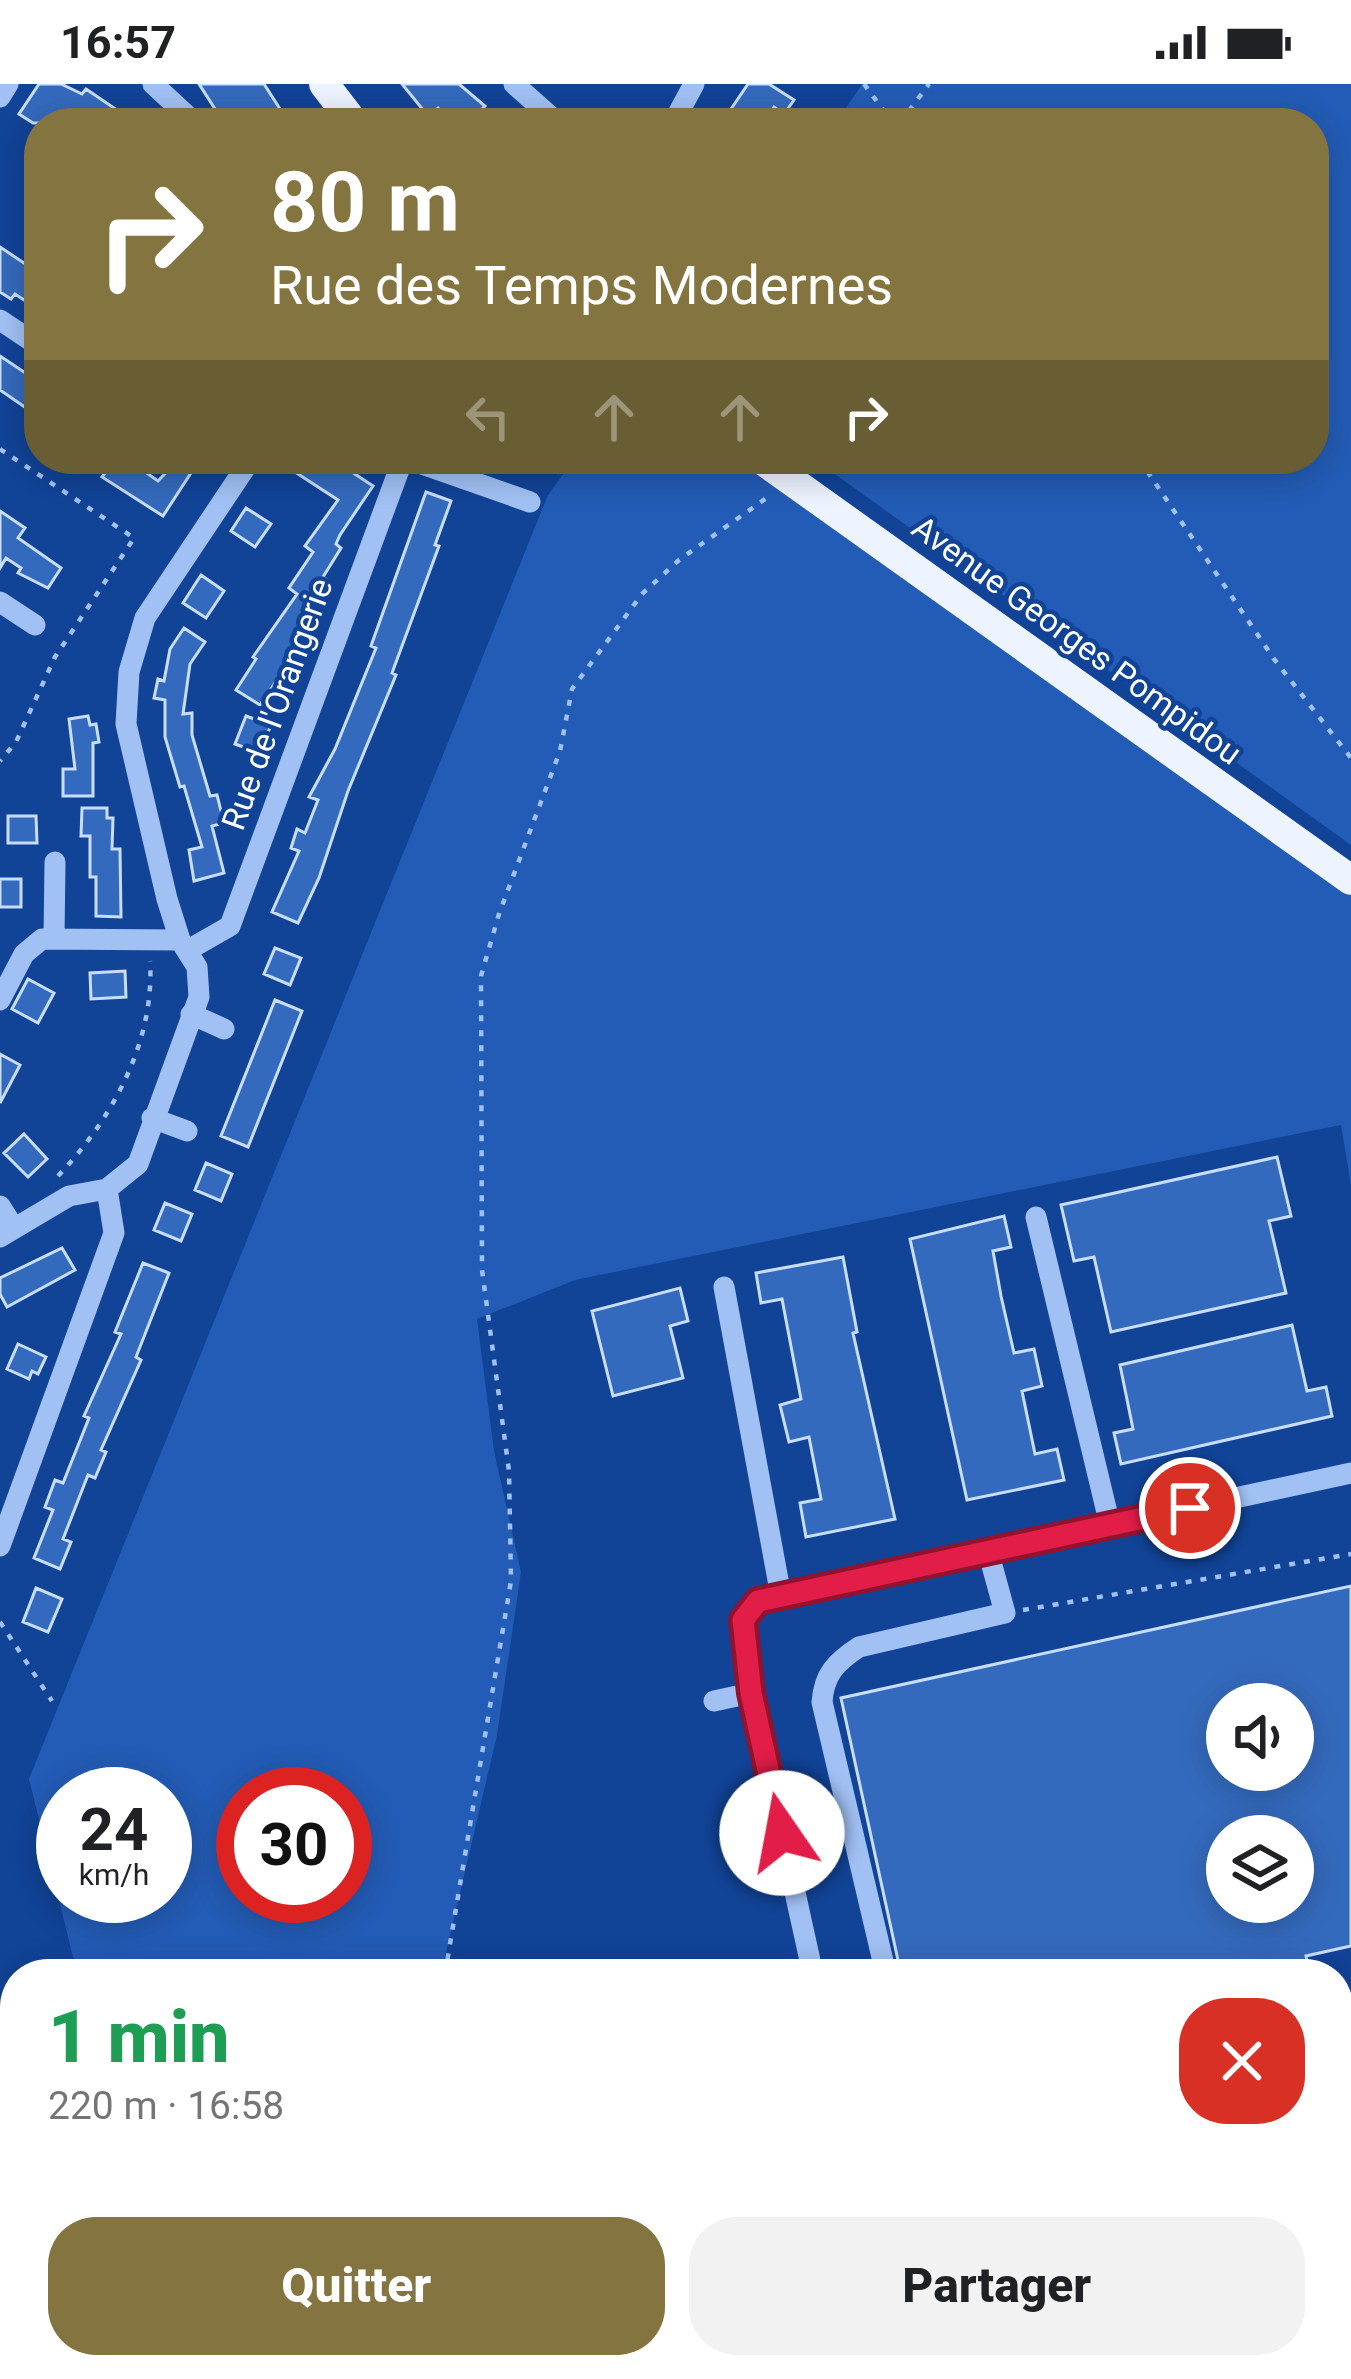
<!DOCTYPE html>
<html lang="fr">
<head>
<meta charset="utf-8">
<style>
	body { margin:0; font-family:Roboto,sans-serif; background:#f2f2f2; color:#202124; height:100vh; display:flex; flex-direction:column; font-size:45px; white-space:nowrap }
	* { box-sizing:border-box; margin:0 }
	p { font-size:39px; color:#757577 }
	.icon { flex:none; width:66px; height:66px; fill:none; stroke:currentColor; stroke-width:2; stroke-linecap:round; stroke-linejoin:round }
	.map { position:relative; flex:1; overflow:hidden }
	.panel { position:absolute; left:0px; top:1875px; width:1353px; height:420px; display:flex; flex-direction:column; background:#fff; border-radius:48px 48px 0 0; box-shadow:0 6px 30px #0003 }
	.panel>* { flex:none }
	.banner { position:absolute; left:24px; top:24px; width:1305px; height:366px; border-radius:48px; box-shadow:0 6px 30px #0003; background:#847540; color:#fff; overflow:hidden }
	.controls { position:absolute; left:1206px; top:1599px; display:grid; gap:24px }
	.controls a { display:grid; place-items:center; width:108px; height:108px; border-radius:50%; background:#fff; box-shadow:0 6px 30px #0003; font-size:60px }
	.speed { position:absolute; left:36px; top:1683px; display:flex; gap:24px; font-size:60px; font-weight:700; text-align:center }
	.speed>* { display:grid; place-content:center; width:156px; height:156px; border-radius:50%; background:#fff; box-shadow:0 6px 30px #0003; line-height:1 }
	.speed small { font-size:30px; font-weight:400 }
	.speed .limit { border:18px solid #d22; background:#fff; color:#111 }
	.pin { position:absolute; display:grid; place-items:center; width:102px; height:102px; color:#fff; margin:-51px; border:6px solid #fff; border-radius:50%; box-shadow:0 3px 12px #0007 }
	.me { position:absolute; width:132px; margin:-66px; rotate:348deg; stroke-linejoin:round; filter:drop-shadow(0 0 9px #0008) }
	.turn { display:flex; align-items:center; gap:42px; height:252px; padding:0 48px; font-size:54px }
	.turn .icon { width:156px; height:156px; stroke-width:2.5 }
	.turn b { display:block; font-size:84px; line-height:102px }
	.lanes { display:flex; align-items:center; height:114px; padding:0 48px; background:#0003; justify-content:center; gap:60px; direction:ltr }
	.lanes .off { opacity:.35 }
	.round { display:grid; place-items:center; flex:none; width:126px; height:126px; border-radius:48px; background:#f2f2f2 }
	.headline { display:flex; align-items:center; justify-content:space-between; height:204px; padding:0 48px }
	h1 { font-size:72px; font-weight:800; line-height:90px; color:#1e9e55 }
	.primary-button { display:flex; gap:24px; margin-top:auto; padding:24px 48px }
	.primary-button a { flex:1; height:138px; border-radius:48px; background:#847540; color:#fff; font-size:48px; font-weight:800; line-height:138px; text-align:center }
	.primary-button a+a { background:#f2f2f2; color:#202124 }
	.status { display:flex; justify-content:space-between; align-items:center; height:84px; padding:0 60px; background:#fff; direction:ltr }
	.status svg { height:33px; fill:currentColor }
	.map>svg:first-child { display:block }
</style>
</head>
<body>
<div class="status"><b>16:57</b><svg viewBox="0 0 49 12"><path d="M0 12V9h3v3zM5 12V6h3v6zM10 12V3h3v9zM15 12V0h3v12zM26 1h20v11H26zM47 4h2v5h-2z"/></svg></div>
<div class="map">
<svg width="1351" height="2295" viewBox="0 0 1351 2295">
	<rect width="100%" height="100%" fill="#114397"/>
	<path fill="#235cb6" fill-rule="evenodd" d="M862,0H1351V761L814,375H1314V39H836Z
		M574,375H735L1351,812V1101L1341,1041L575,1196L477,1235L494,1367L521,1488L497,1651L441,1890H90L73,1873L29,1695L548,411ZM63,1710H165V1812H63ZM243,1710H345V1812H243Z"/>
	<path fill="#346abd" stroke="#c9defe" stroke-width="3" fill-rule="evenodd" d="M39,0H61L82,10L86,5L136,39H33L19,30Z
		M199,0H264L289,39H224Z
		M402,0H459L485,22L481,26L494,39H453L438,24L428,32Z
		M748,0H769L794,16L784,30L774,23L766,35L757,29L747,39L729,28Z
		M0,163L39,189V226L15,210L11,215L0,208Z
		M0,272L39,298V333L0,306Z
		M87,375H127L158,397L179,375H200L163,432L102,393L106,388Z
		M275,375H332L373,402L340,451L336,460L341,464L323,493L326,495L320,503L326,506L308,533L306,542L311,546L260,621L236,606L256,575L253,573L297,510L289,504L313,468L305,462L338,416Z
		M426,408L451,417L435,461L439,462L392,589L396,591L348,707L319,794L298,839L272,828L299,767L291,764L297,745L305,749L318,716L309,713L335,665L376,564L371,562Z
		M246,424L271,440L255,463L231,447Z
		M0,427L25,444L18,454L61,484L48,504L18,489L21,484L6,474L0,484Z
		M201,491L224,507L206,534L183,519Z
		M184,544L205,558L190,580L183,630L192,629V651L210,712L217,711L224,739L212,742L224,789L194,797L189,766L202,763L184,702L180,703L165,653V616L154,614L158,595L164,597L170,565Z
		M88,632L90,641L96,640L99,658L93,659V712H63V685H75L69,635Z
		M246,632L271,641L260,669L235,660Z
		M82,724H107V734H113L112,765H120L121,833L96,832V793H90V752H81Z
		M8,732H36L37,759H8Z
		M0,795H21V823H0Z
		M275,864L301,874L290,901L264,890Z
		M125,887L126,913L91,915L90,889Z
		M28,895L54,909L38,939L12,925Z
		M275,916L302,927L248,1063L221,1052Z
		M0,970L20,981L0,1019Z
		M24,1050L47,1075L28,1093L4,1069Z
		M1277,1073L1291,1132L1269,1137L1286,1209L1111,1248L1094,1173L1074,1177L1061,1121Z
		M206,1079L232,1090L221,1117L195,1106Z
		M165,1119L192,1130L181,1157L154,1146Z
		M1004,1132L1011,1163L993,1167L1001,1212L1014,1269L1034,1265L1042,1302L1022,1307L1035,1370L1057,1365L1064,1396L967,1416L910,1155Z
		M62,1164L75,1186L7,1223L0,1210V1194Z
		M843,1173L857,1248L853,1249L895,1435L806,1453L800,1419L821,1415L809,1353L789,1358L780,1321L801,1315L782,1215L761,1219L756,1189Z
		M143,1179L169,1189L136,1273L141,1276L101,1366L106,1368L95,1394L88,1391L63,1455L71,1458L60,1485L34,1474L53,1426L45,1423L55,1396L63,1399L89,1334L84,1332L121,1250L115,1248Z
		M680,1204L688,1237L670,1242L683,1294L613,1312L592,1227Z
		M1292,1241L1307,1307L1326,1303L1332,1332L1121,1380L1114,1349L1133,1345L1120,1281Z
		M18,1260L46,1273L38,1290L32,1287L29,1295L7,1285Z
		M1351,1502V1862L1306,1872L1310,1890H901L841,1614ZM1227,1620H1293V1686H1227ZM1227,1752H1293V1818H1227Z
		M36,1504L62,1515L48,1548L23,1538Z"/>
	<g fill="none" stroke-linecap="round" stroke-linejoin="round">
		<path stroke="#a1c1f4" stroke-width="4.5" stroke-dasharray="6 9" stroke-linecap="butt" d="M864,0L893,39
			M900,39L929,0
			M0,365L134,454L55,573L16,658L0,677
			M1139,375L1274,575L1351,674
			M58,1092C112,1035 155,958 150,877
			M1023,1526L1351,1470
			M0,1538L52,1617
			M445,1890L511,1497L509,1387L482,1186L481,892L499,830L560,667L572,605L642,510L679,476L768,413
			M1338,2100L1351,2097
			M1338,2211L1351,2208
			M377,2295L379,2280
			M432,2295L501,2280
			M936,2295L1006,2280"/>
		<path stroke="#a1c1f4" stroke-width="21" d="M153,0L195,39
			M514,0L558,39
			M0,13L8,0
			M673,39L694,0
			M0,236L39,262
			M408,375L530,418
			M0,518L35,541
			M54,854L55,778
			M188,866L230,842L403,375
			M0,916L24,870L42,855L180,856
			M191,930L224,945
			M152,1034L187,1047
			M0,1122L14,1144
			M1036,1133L1110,1441
			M0,1153L69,1112L107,1105L138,1080L199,913L197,883L180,856L167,815L126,640L129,588L145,534L251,375
			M724,1203L781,1512
			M0,1462L114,1149L107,1105
			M714,1617L751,1609
			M813,1890L751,1609L744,1536L758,1517L1351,1389
			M886,1890L822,1618C824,1590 836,1578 859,1563L1005,1529L988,1467
			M1338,1962L1351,1959
			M1338,2018L1351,2015
			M862,2280L889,2295
			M909,2295L920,2280"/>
		<path stroke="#edf3ff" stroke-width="30" d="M324,0L354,39
			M761,375L1351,796
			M1338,2131L1351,2129
			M1338,2175L1351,2172
			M573,2295L645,2280
			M781,2295L849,2280"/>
	</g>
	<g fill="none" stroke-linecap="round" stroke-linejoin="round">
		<defs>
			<path id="route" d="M782,1749L751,1609L743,1536L758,1517L1190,1424"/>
		</defs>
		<use href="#route" stroke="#92132f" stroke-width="30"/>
		<use href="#route" stroke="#e11d48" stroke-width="21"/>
	</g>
	<g text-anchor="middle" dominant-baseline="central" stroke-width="9" stroke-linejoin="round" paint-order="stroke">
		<g font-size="33" fill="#fff" stroke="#114397">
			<text transform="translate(1077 556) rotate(36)">Avenue Georges Pompidou</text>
			<text transform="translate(277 620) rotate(-70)">Rue de l'Orangerie</text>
		</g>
	</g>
</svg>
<div class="controls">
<a><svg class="icon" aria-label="sound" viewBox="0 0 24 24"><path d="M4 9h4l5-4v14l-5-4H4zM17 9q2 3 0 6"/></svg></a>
<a><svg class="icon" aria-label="layers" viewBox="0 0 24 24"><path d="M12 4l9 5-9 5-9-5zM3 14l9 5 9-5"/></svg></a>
</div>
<div class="speed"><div>24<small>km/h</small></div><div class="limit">30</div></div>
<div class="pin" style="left:1190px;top:1424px;background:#d93025"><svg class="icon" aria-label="arrive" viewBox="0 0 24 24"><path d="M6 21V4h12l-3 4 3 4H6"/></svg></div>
<svg class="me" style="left:782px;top:1749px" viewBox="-20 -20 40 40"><circle r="19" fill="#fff"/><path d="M0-13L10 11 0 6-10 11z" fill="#e11d48"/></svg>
<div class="banner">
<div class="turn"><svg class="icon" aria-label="right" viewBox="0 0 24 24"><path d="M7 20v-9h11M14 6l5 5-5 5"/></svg><div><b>80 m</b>Rue des Temps Modernes</div></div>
<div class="lanes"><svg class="icon off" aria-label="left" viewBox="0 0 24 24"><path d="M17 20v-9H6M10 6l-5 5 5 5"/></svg><svg class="icon off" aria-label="ahead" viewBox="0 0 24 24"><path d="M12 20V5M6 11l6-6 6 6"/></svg><svg class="icon off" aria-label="ahead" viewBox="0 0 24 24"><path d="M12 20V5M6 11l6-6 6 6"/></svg><svg class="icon" aria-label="right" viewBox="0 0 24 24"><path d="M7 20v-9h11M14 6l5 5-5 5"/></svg></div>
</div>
<section class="panel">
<div class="headline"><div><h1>1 min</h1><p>220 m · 16:58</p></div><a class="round" style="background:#d93025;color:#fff"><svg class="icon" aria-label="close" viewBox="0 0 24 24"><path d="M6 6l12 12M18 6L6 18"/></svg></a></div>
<div class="primary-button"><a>Quitter</a><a>Partager</a></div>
</section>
</div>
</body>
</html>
